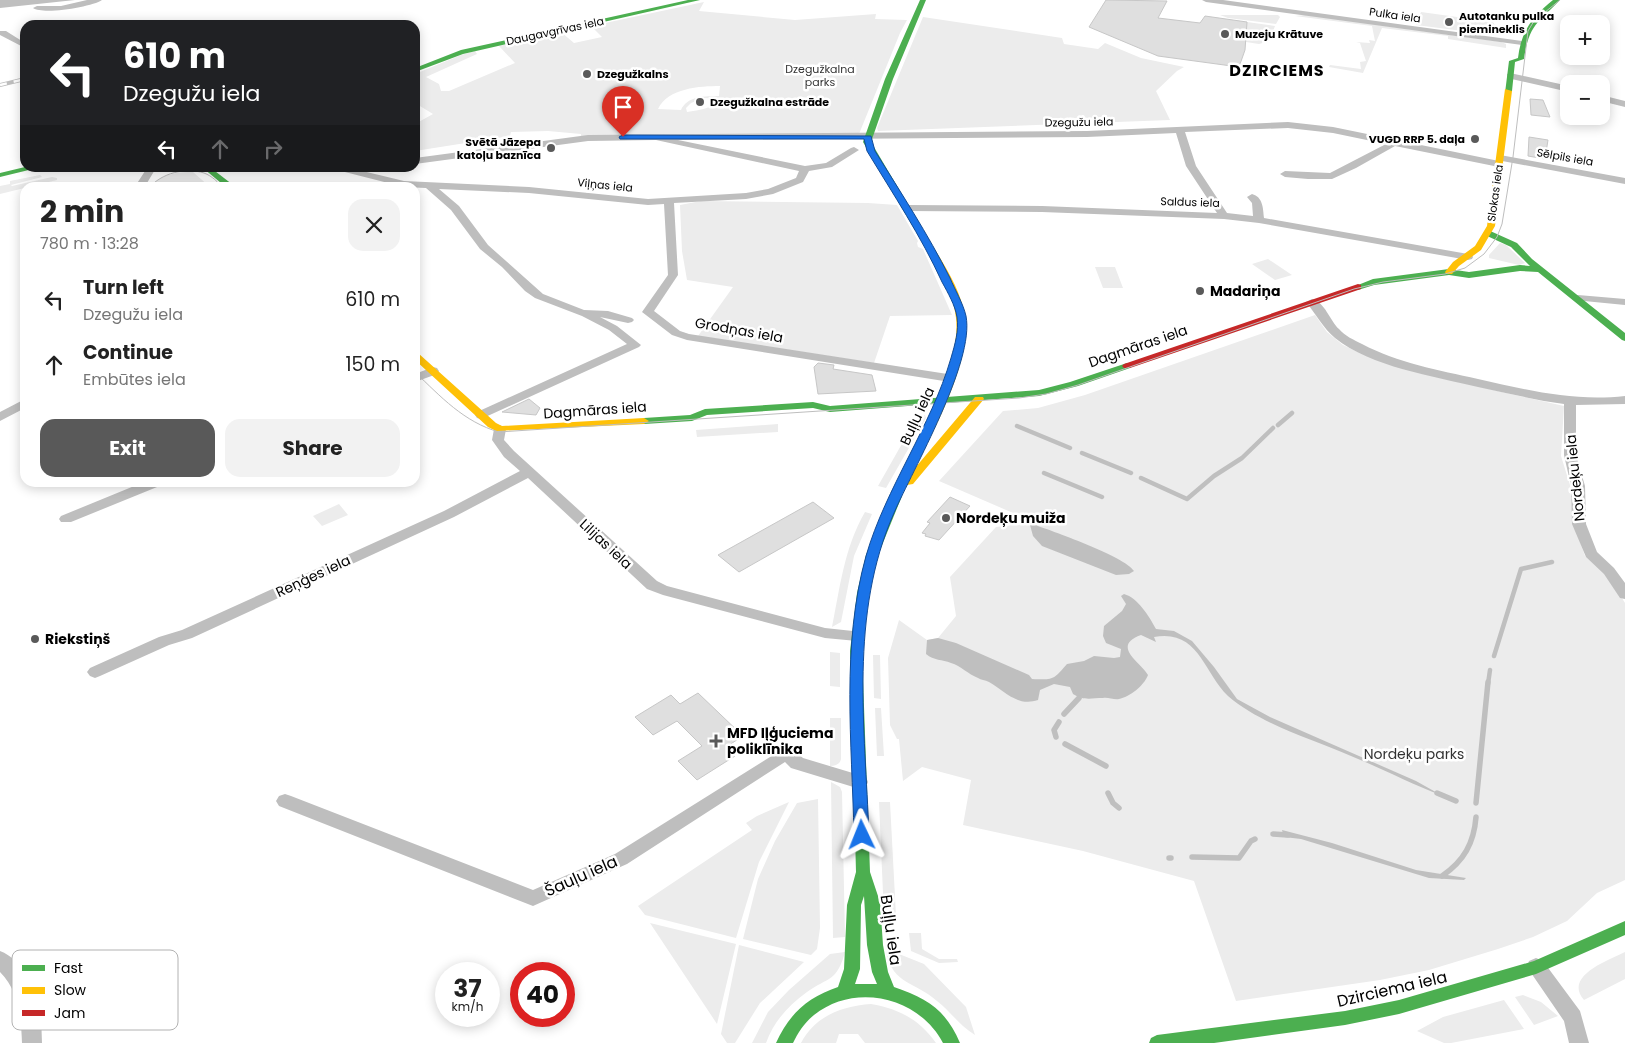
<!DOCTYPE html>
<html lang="en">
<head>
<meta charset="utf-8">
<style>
	body { margin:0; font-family:Poppins,sans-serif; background:#f2f2f2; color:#222; height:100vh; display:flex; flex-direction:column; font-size:19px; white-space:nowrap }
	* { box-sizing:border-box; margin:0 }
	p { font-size:16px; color:#767676 }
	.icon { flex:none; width:28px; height:28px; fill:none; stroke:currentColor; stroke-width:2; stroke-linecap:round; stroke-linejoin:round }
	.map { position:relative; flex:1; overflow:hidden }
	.drawer { position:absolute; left:20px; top:182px; width:400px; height:305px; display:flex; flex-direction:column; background:#fff; border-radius:15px; box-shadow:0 2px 12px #0003 }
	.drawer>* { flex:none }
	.hud { position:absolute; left:20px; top:20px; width:400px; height:152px; border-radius:15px; box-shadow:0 2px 12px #0003; background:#202124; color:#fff; overflow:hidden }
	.buttons { position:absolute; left:1560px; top:15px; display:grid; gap:10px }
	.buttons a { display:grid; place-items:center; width:50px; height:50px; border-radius:10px; background:#fff; box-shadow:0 2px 12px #0003; font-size:25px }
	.speed { position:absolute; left:435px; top:962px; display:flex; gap:10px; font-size:25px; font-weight:700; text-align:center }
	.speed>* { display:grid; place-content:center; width:65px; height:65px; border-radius:50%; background:#fff; box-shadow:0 2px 12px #0003; line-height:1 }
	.speed small { font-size:12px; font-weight:400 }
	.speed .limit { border:8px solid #d22; background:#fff; color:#111 }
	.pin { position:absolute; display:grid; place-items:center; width:42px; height:42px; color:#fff; margin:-51px -21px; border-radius:50% 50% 50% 0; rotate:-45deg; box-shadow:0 0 5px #0007 }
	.pin .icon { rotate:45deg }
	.me { position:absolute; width:55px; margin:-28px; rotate:358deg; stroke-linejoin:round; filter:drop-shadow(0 0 4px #0008) }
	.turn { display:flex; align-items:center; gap:18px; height:105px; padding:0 20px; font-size:22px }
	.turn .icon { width:65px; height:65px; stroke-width:2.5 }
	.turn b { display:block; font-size:35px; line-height:42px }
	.lanes { display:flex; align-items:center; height:48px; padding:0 20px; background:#0003; justify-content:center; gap:25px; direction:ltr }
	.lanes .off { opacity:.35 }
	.round { display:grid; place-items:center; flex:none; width:52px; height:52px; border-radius:15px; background:#f2f2f2 }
	.overview { display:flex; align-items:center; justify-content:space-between; height:85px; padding:0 20px }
	h1 { font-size:30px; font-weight:700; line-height:38px }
	.button { display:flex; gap:10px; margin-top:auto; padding:10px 20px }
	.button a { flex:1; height:58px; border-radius:15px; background:#595959; color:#fff; font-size:20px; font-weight:700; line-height:58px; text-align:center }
	.button a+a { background:#f2f2f2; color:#222 }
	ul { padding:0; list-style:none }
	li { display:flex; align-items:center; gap:15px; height:65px; padding:0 20px }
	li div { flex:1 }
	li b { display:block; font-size:19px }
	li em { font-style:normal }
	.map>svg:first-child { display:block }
</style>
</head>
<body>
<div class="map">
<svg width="1625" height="1043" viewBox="0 0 1625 1043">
	<rect width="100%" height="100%" fill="#fff"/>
	<path fill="#ececec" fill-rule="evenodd" d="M704,2L699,11L795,20L876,14L875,19L907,20L900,33L859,134L581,136V134L548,131L511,132L510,136L415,151V124L433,114L415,103V74L461,55L475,51L477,54L426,77L439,84L441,91H449L515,63L499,46L561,32L574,43L602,37L591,26ZM720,86L719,96C705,96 687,96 681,110L658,109C668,88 700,86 720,86ZM704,98L722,99C714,108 699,110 687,112L686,108L691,103Z
		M1421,12L1493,22L1497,28L1494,35L1416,25Z
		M1220,15H1278L1280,17L1276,24L1228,18Z
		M1306,15L1501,42L1506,44V48L1448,39V36L1382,28L1363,73L1329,67L1330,65L1361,69L1360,62L1366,61L1360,43L1356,42L1370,43L1369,40L1375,41L1372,26L1295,16Z
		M923,17L1062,38L1064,44L1098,49L1105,43L1141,58L1184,67L1177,71L1156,91L1170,120L878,131L877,128Z
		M1247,22L1275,26L1270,39H1267L1269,41L1259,44L1246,42V37L1266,40L1268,33L1246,30Z
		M193,172L210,187H150C160,174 178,172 193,172Z
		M40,175L42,177L11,185L12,186L52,177L57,178V180L0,194V186L10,184V181Z
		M701,201L868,203L897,205L918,241L917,243L918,247L923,249L952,315L890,316L874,363L698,336L733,287L687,280L682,251L680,205Z
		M1500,243L1506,245L1525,263L1519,265L1489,258V255Z
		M1268,259L1292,275L1275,280L1252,264Z
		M1095,267H1115L1123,288H1103Z
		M1315,315L1327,332L1343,345L1369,357L1493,390L1564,406L1561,456L1570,485L1573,522L1585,556L1610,578L1625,603V880L1597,893L1567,921L1533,937L1498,949L1429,970L1380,980L1236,1001L1194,881L1083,851L963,825L971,780L922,767L903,781L899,739H897L890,725L888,658L899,620L927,640L938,638L956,616L950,577L996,527L1012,525L1020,516L939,481L1003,411L1038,408L1085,395Z
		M925,415L926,418L886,488L878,486L916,419L918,416Z
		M778,424V432L697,437L696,430Z
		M339,504L348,515L322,526L313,516Z
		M865,512L872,514L854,556L841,622L832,627C840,588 844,548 865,512Z
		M830,652L840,653V687L830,686Z
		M873,655H880L881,699L874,698Z
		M875,708H881L884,756H877Z
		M830,718H841V759C840,764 836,766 830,766Z
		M831,782L840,787L842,792L845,937L833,938Z
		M818,799L820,928L817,949L811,955L743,939L758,879L775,841L797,803Z
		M789,802L759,862L736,938L645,915L638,906L752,830L746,823L757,816Z
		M879,802H890L896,916H884Z
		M650,923L736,944L717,1024Z
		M909,933H921L922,949L939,959H957L958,962L939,963L911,951Z
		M739,945L804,962L760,1003L735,1043H727L721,1034Z
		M845,952C837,982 828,977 807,992C788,1006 774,1021 766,1043H752L768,1012L789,990L830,954Z
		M886,952L899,954L924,964L966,1007L975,1035C960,1026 951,1012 937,1001C916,982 893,985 886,952Z
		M1625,952V979L1584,1000C1563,976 1609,960 1625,952Z
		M1523,995L1541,1002L1558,1016L1534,1025L1515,997Z
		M1504,1000L1524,1029L1451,1043H1444L1417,1031L1443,1017Z
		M871,1004C899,1009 919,1019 936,1043H865L858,1034H839L836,1043H801C815,1016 842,1006 871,1004Z"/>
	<path fill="#bfbfbf" d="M0,0H75L0,8Z
		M1032,524C1050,530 1126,557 1134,571L1129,574L1116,575L1042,546L1033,536L1030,525Z
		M1124,594C1138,598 1149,616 1156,629L1174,631L1192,641L1214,667L1237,699L1270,717L1416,781L1441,795C1411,784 1381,768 1351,756C1312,739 1260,724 1228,696C1203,672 1199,629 1154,637L1156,642L1141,635C1111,646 1140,662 1148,675C1144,686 1129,697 1119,699C1114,700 1108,697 1103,698C1091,698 1084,701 1073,694L1070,687L1054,684L1040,690L1038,700C1017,707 1005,691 989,682C985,680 981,680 978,678C968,674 961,666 951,663C942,659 934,661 926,654L927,640L938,638L956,643L1029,675L1032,679C1054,680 1053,680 1067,664L1084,661L1094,656L1114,658L1120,657L1121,649L1106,643L1103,636L1104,626L1122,611L1126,604L1121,596Z
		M1282,830L1332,843L1416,870L1466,878L1464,880L1429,878L1301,839L1284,837Z"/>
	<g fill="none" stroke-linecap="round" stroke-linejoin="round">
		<path stroke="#bfbfbf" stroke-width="4.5" d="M1278,425L1292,413
			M1017,426L1070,448
			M1082,453L1131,473
			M1044,473L1102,497
			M1141,478L1187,499L1214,476L1242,458L1273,428
			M1494,656L1521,569L1552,562
			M1488,684L1490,670"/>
		<path stroke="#bfbfbf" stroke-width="5.5" d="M1064,714L1079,698
			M1056,737L1054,730L1059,722
			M1065,744L1106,766
			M1108,793L1113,803L1119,808
			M1437,793L1456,801
			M1476,803L1488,682
			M1273,834L1288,835
			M1192,857L1239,858L1251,841L1255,839
			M1169,858H1171
			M1442,876C1464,861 1474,843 1476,817"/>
	</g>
	<path fill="#dfdfdf" stroke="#c7c7c7" d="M1106,0L1167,1L1158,18L1200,23L1205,16L1247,22L1245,50L1239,67L1158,56L1089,27Z
		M1530,99L1543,100L1550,117L1531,115Z
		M1529,137L1548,140L1545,159L1528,156Z
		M818,363L834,365L833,369L872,375L876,391L818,394L814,367Z
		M529,399L540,408L536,415L502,412Z
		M950,497L970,506L939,540L925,536L926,534L922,533L930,523L927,522Z
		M813,502L834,518L739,572L718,555Z
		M698,693L743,736L726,747L735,756L697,780L678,761L702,746L677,721L653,735L635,717L671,695L680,704Z"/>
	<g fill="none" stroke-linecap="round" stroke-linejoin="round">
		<path fill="#bebebe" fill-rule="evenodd" d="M87,0H102C92,7 43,15 33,8L37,6H61Z
			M1202,0H1223L1522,41L1526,43L1522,45L1206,2Z
			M0,31H6L25,43V48L0,35Z
			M1510,73L1569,86V92L1507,78V74Z
			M1601,95L1625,101V107L1601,101Z
			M1288,122L1333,127L1499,161L1504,164L1499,167L1395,146L1356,168L1332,179H1308L1285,177L1280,174L1285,171L1330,173L1386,144L1333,133L1288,128L1185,132L1196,166L1227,213L1253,216L1252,203L1247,197L1252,194C1263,197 1263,208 1264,218L1468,254L1472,255L1473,257L1472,259L1468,260L1259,223L1224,219L1042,212L907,211L902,208L907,205L1042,206L1217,213L1186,166L1176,133L1087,137L678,140L805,166L826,163L851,148L854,147L859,150L832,167L809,171L803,182L773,194L746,199L674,203L678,275L654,311L680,331L689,334L954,375L956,378L954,381L950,382L687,340L672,335L642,312L668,275L664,204L648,205L529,193L439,189L459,206L488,245L543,294L584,310L608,311L632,318L634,320L632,322L628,323L600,317L617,326L641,345L639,347L481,419L477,418L475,415L477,412L627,344L609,330L582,316L535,298L525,291L502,267L480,249L451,210L426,188L404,187L337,170L335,168H350L404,181L529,187L648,199L746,193L768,189L796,178L799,171L656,140L588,141L415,164V158L588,135L1087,131Z
			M1500,155L1625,178V184L1497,160V156Z
			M147,168H156L144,188H134Z
			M1578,295L1625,299V305L1574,300L1572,298Z
			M1312,299C1325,302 1330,321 1339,329C1345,336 1354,340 1362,344C1398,363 1438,370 1478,379C1527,390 1574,402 1625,396V404L1576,405V455L1585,486L1586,524L1597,552L1614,568L1625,583V599L1620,598L1604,574L1586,557L1572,524L1571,486L1564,455V404C1535,400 1507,393 1478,387C1433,376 1371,367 1335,338C1324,329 1315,313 1306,302Z
			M433,367L437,368L439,371L437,374L415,382V374Z
			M25,399V408L0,421V412Z
			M500,425L506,429L504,440L514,451L657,581L667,586L825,628L862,632L865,636L862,640L857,641L825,638L663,595L647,589L528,478L454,517L192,638L169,645L100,676L95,678L90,676L87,672L90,668L159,637L182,630L444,511L520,471L504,457L492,440L494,429Z
			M144,482H163L162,485L71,522H61L59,519L61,516Z
			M786,747L792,748L803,758L866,777L868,782L866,787L860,789L791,768L785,762L627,864L533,906L279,806L276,801L279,796L285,794L291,796L533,890L615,854Z
			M0,951C11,955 22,966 27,976L41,1014L42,1043H22C21,1017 19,991 0,972Z
			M1536,958L1543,961L1580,1011L1589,1043H1569L1564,1021L1527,967L1529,961Z"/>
		<path fill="#4caf50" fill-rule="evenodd" d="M688,0H700L463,54L415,72V68L461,50Z
			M920,0H926L893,79L871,142L926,235L922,238L918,235L863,142L885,79Z
			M1553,0H1560C1538,23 1529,24 1524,59L1515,62L1512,91L1505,93L1509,61L1518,58C1521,31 1533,16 1553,0Z
			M25,167L37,168L0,177V173Z
			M203,168H211L237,188H227Z
			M1488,230L1517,243L1532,259L1625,333V341L1622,340L1538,272L1520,271L1469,278L1449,275L1374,285L1358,290L1353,287L1373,279L1449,269L1469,272L1520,265L1530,266L1511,247L1485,235V231Z
			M1127,363L1130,364L1132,366L1130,368L1078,386L1039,396L830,412L813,408L707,415L692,421L644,424L639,421L644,418L690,415L705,409L813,402L830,406L1039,390L1070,382Z
			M896,492L902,496L878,555L869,593L862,651L870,872L880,902L883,945L888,972L894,987C927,998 946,1010 960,1043H943C919,997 855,982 814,1015C804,1023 798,1033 793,1043H776C789,1014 808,997 838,987L844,969L847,905L856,872L850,651L857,593L866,555L890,496ZM864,896L867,945L872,972L877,984H855L860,969L861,905Z
			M1625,921V935L1536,974L1399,1014L1345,1025L1214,1043H1149L1151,1038L1157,1035L1345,1011L1399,1000L1534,961Z"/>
		<path fill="#ffc107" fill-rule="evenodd" d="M1505,89L1512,91L1495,226L1481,250L1459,266L1452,274H1446L1445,272L1453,262L1475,246L1487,226Z
			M922,232L926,235C941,260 961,288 965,317C972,360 934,430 915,468L975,397H983L984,399L913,484L907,485L900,498L896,500L890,496C912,452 962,366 956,318C953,289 933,260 918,235Z
			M415,352L418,353L496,423L502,426L644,418L649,421L644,424L496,431L488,427L415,360Z"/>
		<path fill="#c62828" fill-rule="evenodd" d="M1358,284L1361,285V289L1130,368H1124L1122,366L1124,364Z"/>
		<path stroke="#bebebe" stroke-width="1" d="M149,188C161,173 186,167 204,173C212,176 218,182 223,188
			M415,372C441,397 464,422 499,432L1019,398L1046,394L1078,385L1354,289L1383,282L1445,274L1465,268L1484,254L1497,237L1502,224L1513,157L1528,31L1534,21L1560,0"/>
		<defs>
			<path id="rail" d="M0,85L25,79"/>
		</defs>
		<use href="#rail" stroke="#bebebe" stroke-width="4"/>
		<use href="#rail" stroke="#fff" stroke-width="2.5" stroke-dasharray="7" stroke-linecap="butt"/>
	</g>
	<path fill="#1a73e8" stroke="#114b97" d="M623,135L871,136L875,151C901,193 928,234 950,278C955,290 963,303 966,316C975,362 913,469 894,513C849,614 865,728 869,835L867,839L862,841L857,839L854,835C852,742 841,646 866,556C886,487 931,427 951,358C955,344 959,331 957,317C955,305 948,293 942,282C921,236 893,194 867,151L864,139H620L619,137Z"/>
	<g fill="#595959" stroke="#fff" stroke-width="2">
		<circle cx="1449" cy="22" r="5"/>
		<circle cx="1225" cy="34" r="5"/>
		<circle cx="587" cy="74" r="5"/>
		<circle cx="700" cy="102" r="5"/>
		<circle cx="1475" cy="139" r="5"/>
		<circle cx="551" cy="148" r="5"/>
		<circle cx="1200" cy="291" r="5"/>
		<circle cx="946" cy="518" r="5"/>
		<circle cx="35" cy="639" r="5"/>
		<path d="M713.5 733.5h5v5h5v5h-5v5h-5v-5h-5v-5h5z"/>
	</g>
	<g text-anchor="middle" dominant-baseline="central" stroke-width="5" stroke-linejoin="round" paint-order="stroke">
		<g font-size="11" fill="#000" stroke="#fff">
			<text transform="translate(1395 15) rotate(8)">Pulka iela</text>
			<text transform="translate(555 31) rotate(-12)">Daugavgrīvas iela</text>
			<text transform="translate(1079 122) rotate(-1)">Dzegužu iela</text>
			<text transform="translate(1565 157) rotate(10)">Sēlpils iela</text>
			<text transform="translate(605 185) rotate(6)">Viļņas iela</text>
			<text transform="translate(1495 193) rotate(-82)">Slokas iela</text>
			<text transform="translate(1190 202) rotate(2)">Saldus iela</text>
		</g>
		<g font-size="11" font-weight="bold" fill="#000" stroke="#fff" text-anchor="start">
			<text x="1459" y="16">Autotanku pulka<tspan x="1459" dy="13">piemineklis</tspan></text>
			<text x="1235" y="34">Muzeju Krātuve</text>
			<text x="597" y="74">Dzegužkalns</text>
			<text x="710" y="102">Dzegužkalna estrāde</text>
			<text x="1465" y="139" text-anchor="end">VUGD RRP 5. daļa</text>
			<text x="541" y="142" text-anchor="end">Svētā Jāzepa<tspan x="541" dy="13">katoļu baznīca</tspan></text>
		</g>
		<g font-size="11" fill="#333" stroke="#fff">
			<text x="820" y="69">Dzegužkalna<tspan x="820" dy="13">parks</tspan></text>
		</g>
		<g font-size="14" font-weight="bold" fill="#000" stroke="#fff" text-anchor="start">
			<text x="1210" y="291">Madariņa</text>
			<text x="956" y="518">Nordeķu muiža</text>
			<text x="45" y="639">Riekstiņš</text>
			<text x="727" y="733">MFD Iļģuciema<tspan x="727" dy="16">poliklīnika</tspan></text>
		</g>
		<g font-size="14" fill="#000" stroke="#fff">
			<text transform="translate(739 330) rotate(10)">Grodņas iela</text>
			<text transform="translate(1138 346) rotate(-19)">Dagmāras iela</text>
			<text transform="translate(595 410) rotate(-4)">Dagmāras iela</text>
			<text transform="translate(917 416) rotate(-65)">Buļļu iela</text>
			<text transform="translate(1575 478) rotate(-96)">Nordeķu iela</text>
			<text transform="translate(606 544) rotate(43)">Lilijas iela</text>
			<text transform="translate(313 576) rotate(-25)">Reņģes iela</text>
		</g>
		<g font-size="14" fill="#333" stroke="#fff">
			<text x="1414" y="754">Nordeķu parks</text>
		</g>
		<g font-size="16" font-weight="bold" letter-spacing="1" fill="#000" stroke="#fff">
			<text x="1277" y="70">DZIRCIEMS</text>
		</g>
		<g font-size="16" fill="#000" stroke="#fff">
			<text transform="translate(581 876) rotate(-24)">Šauļu iela</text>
			<text transform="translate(891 930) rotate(82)">Buļļu iela</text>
			<text transform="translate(1392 989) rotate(-13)">Dzirciema iela</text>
		</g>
	</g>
	<rect x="12" y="950" width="166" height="80" rx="8" fill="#fff" stroke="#b2b2b2" stroke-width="1"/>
	<rect x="22" y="965" width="23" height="6" fill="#4caf50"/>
	<rect x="22" y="987" width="23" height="7" fill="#ffc107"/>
	<rect x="22" y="1010" width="23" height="6" fill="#c62828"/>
	<g font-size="14" fill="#000">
		<text x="54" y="973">Fast</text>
		<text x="54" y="995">Slow</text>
		<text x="54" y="1018">Jam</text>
	</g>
</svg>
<div class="buttons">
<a>+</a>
<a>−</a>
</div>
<div class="speed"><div>37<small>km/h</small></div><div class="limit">40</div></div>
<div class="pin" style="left:623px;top:137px;background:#d93025"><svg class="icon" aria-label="arrive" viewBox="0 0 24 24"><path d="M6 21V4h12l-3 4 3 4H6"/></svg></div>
<svg class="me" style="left:862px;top:835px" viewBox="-20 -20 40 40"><path d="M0-17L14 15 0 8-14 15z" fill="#1a73e8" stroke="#fff" stroke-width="4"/></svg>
<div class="hud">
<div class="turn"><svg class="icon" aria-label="left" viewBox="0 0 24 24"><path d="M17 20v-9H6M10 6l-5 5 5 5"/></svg><div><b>610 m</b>Dzegužu iela</div></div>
<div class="lanes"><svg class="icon" aria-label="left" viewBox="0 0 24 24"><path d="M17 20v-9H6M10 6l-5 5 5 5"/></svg><svg class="icon off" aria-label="ahead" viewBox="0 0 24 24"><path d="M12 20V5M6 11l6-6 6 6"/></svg><svg class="icon off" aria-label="right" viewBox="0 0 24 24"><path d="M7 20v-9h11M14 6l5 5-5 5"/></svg></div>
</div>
<section class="drawer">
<div class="overview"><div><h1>2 min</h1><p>780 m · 13:28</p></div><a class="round"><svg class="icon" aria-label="close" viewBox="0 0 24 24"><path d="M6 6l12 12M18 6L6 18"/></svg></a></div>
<ul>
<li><svg class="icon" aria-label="left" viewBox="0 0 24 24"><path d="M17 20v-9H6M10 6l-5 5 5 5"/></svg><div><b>Turn left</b><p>Dzegužu iela</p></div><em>610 m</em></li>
<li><svg class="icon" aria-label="ahead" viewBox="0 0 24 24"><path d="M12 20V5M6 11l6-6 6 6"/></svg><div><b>Continue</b><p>Embūtes iela</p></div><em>150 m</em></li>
</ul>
<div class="button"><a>Exit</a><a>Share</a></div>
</section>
</div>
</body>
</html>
